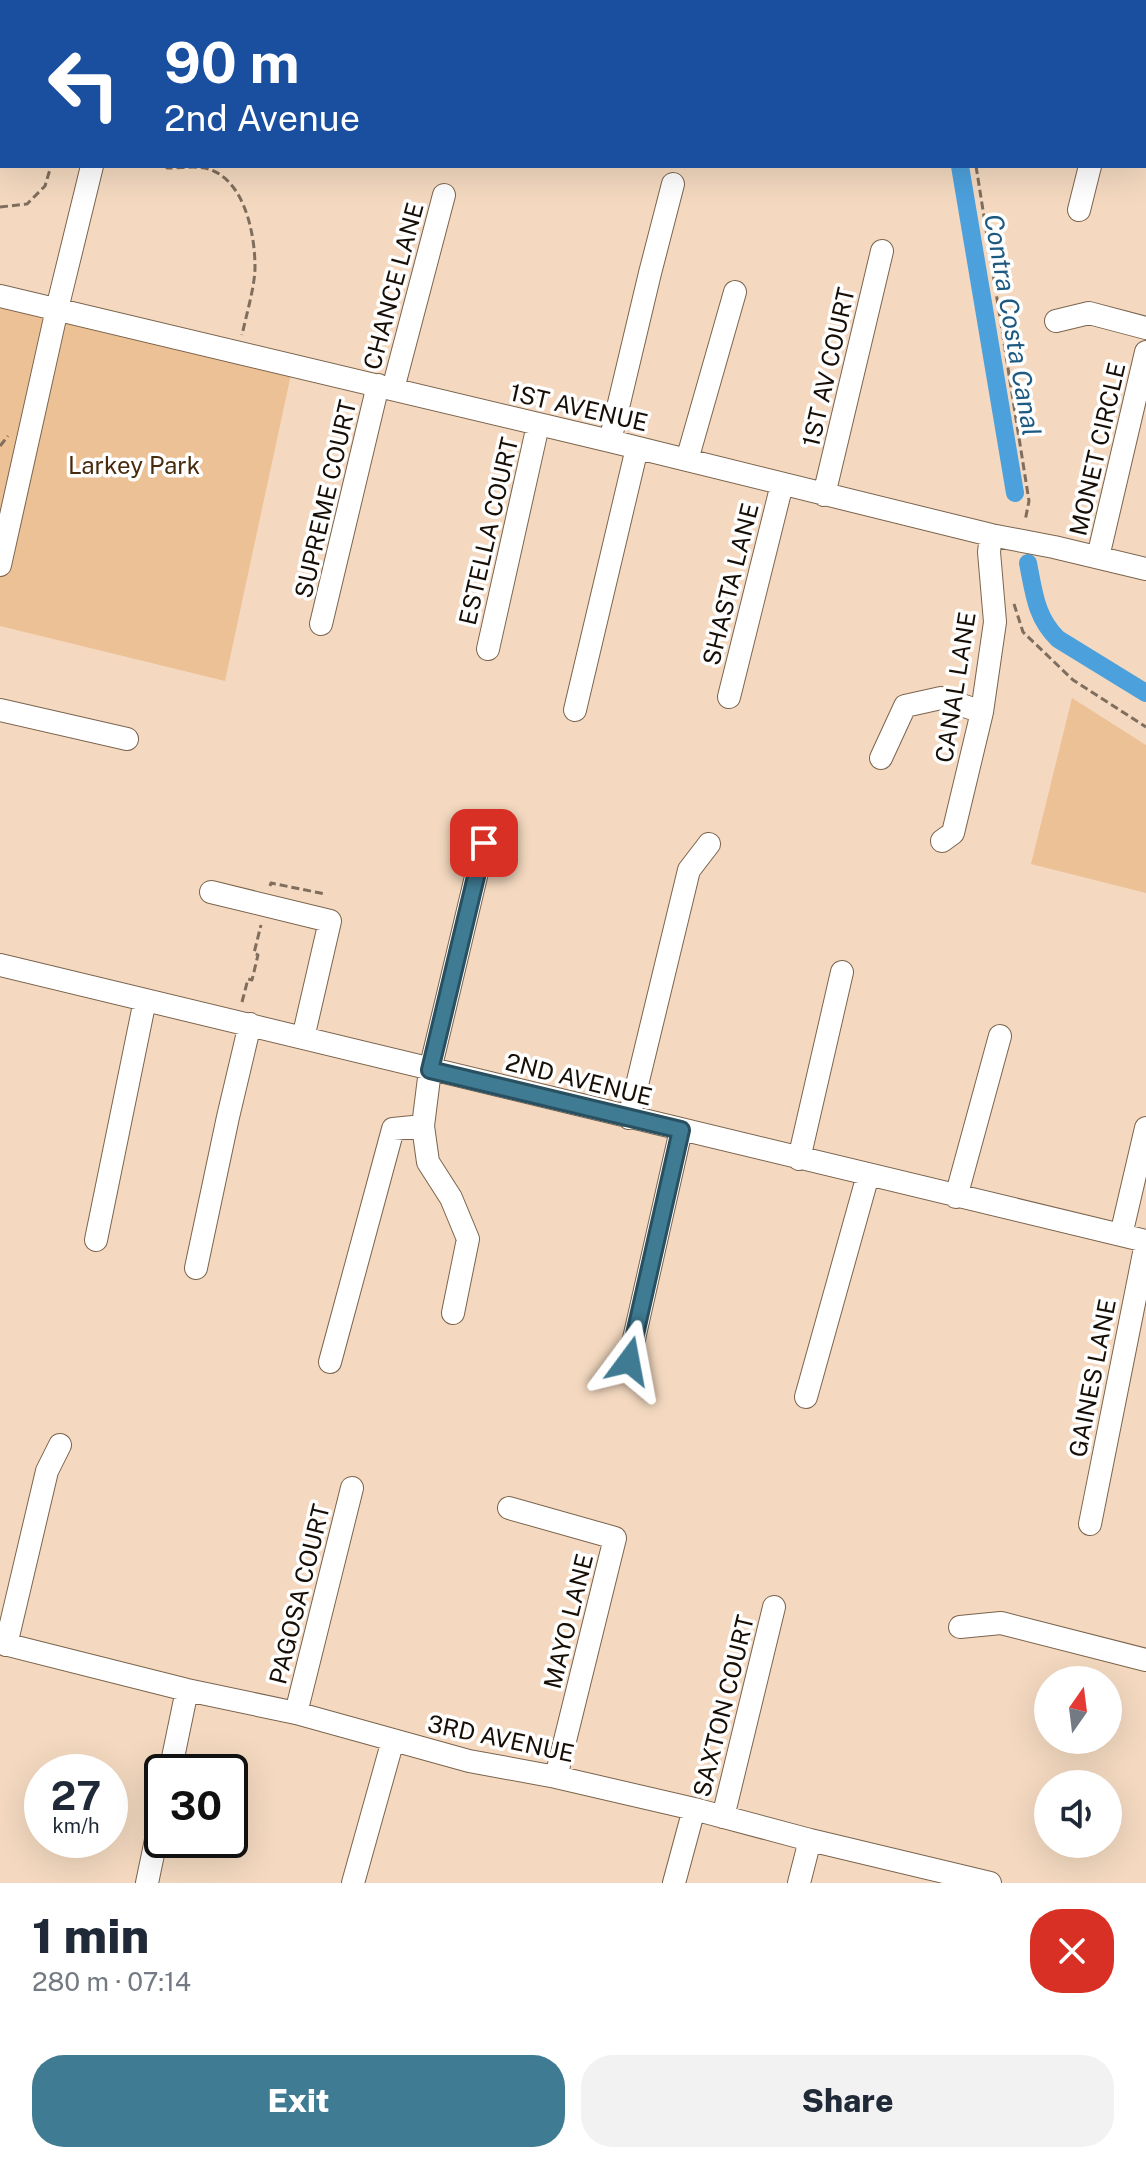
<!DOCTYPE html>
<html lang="en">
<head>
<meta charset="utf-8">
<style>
	body { margin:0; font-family:"Public Sans",sans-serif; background:#f2f2f3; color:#1f2937; height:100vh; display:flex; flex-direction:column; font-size:30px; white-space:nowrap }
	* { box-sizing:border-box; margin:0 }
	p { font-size:26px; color:#747a83 }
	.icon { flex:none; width:44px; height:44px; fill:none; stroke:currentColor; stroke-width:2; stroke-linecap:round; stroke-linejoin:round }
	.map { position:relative; height:1883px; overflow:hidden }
	.drawer { display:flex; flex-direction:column; background:#fff; flex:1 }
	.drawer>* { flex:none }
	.hud { position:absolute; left:0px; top:0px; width:1146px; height:168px; box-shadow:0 8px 32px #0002; background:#1a4fa0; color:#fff; overflow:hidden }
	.needle { width:52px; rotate:14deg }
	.fabs { position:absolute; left:1034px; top:1666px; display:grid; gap:16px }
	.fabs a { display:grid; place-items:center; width:88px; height:88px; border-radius:50%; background:#fff; box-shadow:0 8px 32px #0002; font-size:40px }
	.speed { position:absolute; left:24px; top:1754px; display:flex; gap:16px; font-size:40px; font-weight:700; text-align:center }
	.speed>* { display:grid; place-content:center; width:104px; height:104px; border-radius:50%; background:#fff; box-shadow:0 8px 32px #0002; line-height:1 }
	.speed small { font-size:20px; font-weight:400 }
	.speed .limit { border:4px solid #111; border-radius:12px; background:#fff; color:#111 }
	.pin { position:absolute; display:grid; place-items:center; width:68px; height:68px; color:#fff; margin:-34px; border-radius:16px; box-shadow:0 4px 12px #0006 }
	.me { position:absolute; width:88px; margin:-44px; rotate:13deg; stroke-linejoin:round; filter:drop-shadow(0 0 6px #0008) }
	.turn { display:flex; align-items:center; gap:28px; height:168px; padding:0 32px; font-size:36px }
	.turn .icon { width:104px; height:104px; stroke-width:2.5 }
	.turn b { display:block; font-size:56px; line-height:68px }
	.round { display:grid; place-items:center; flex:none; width:84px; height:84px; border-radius:32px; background:#f2f2f3 }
	.head { display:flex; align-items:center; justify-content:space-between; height:136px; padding:0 32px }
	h1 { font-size:48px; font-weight:800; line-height:60px }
	.primary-button { display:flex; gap:16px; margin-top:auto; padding:16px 32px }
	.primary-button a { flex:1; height:92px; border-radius:32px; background:#3f7b93; color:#fff; font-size:32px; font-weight:800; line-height:92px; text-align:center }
	.primary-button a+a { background:#f2f2f3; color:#1f2937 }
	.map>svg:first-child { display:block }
</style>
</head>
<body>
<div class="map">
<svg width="1146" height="1883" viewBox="0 0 1146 1883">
	<rect width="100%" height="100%" fill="#f4d9c0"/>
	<path fill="#edc196" d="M0,296L293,365L225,681L0,626Z
		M1072,698L1146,745V893L1031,864Z"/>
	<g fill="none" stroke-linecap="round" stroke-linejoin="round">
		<path stroke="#4ca0dc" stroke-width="18" d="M931,0L932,2
			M960,166L1015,493
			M1028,563C1034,593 1036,618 1058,639L1146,693"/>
		<defs>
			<path id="minor" d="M167,2L168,0
				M324,2L326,0
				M565,2L567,0
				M761,2V0
				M820,2V0
				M1071,2L1072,0
				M1144,111H1146
				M1079,210L1090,166
				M0,296L610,441L991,535L1054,547L1146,569
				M1056,321L1089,313L1146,328
				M393,389L444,195
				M610,441L650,273L673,184
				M687,460L735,292
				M824,495L882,251
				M1098,557L1146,352
				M0,565L57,309L92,166
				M321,624L378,385
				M488,649L538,425
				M729,697L782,484
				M0,710L127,739
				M575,710L637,448
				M881,758L905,706L941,698L982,712
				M942,841L953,833L982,712L995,622L989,552L991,535
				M211,892L330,921L303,1038
				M0,965C382,1056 764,1150 1146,1241
				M629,1118L689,870L709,844
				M799,1159L842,972
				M956,1197L1000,1036
				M1121,1235L1146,1128
				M96,1240L145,1000
				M196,1268L228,1117L250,1024
				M453,1313L468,1239L451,1198L428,1162L423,1126L430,1070L484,843
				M629,1361L681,1130
				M330,1362L393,1129L423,1126
				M806,1397L868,1175
				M509,1508L615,1538L556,1777
				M1090,1524L1146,1243
				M960,1627L1001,1623L1146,1660
				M0,1643L187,1690L296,1713L469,1761L556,1777L694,1809L810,1840L990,1883
				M6,1645L47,1471L60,1445
				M296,1713L352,1488
				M170,1772L187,1690
				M723,1817L774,1607
				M147,1883L162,1811
				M353,1883L393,1740
				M674,1883L694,1809
				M799,1883L810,1840"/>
		</defs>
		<use href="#minor" stroke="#7b644d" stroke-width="24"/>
		<path stroke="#7f6d5d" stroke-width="3" stroke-dasharray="8 4" stroke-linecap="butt" d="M948,0V2
			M166,166L167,168C179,168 194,166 205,168C244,177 255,233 255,267C255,286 246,316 242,335
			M976,166L1029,501L1025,521
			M0,207L27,204L45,186L51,166
			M0,446L8,436
			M1014,604L1023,632L1073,680L1146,727
			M270,886L271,883L325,894
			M242,1002L248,979L252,980L258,955L254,953L261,925"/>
		<use href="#minor" stroke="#fff" stroke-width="22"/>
	</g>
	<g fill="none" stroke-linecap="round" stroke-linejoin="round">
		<defs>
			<path id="route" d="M484,843L430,1070L681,1130L629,1361"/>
		</defs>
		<use href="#route" stroke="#295060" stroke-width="20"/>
		<use href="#route" stroke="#3f7b93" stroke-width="14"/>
	</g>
	<g text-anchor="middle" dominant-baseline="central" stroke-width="7" stroke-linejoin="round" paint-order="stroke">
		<g font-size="24" fill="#170e06" stroke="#fff">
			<text transform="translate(393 286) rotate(-75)">CHANCE LANE</text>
			<text transform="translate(828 367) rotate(-77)">1ST AV COURT</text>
			<text transform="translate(579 407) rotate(13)">1ST AVENUE</text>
			<text transform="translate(1097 449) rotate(-77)">MONET CIRCLE</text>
			<text transform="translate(325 499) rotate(-77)">SUPREME COURT</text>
			<text transform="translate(488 531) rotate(-77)">ESTELLA COURT</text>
			<text transform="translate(730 584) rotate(-76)">SHASTA LANE</text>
			<text transform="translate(955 687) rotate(-81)">CANAL LANE</text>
			<text transform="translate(579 1079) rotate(14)">2ND AVENUE</text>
			<text transform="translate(1092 1378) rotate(-79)">GAINES LANE</text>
			<text transform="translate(299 1594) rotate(-76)">PAGOSA COURT</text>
			<text transform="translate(568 1621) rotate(-76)">MAYO LANE</text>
			<text transform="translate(723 1706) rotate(-76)">SAXTON COURT</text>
			<text transform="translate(501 1738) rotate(12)">3RD AVENUE</text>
		</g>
		<g font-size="24" fill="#472b0c" stroke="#fff">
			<text x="134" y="465">Larkey Park</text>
		</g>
		<g font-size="26" font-style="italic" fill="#1d5a82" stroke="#fff">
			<text transform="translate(1013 325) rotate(80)">Contra Costa Canal</text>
		</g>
	</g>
</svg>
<div class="fabs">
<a><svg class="needle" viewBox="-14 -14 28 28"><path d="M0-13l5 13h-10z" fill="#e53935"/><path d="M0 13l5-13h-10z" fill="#747a83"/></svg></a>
<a><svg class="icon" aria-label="sound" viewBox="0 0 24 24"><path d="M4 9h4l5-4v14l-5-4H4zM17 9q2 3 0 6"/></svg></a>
</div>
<div class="speed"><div>27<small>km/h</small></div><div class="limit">30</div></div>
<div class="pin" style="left:484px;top:843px;background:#d93025"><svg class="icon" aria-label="arrive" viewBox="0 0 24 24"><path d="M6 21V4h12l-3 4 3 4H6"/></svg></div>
<svg class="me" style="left:629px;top:1361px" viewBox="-20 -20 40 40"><path d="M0-17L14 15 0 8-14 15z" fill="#3f7b93" stroke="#fff" stroke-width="4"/></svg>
<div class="hud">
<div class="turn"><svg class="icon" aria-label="left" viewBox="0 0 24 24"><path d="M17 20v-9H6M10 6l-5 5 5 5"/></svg><div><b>90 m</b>2nd Avenue</div></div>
</div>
</div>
<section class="drawer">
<div class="head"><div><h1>1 min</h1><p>280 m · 07:14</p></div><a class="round" style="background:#d93025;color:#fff"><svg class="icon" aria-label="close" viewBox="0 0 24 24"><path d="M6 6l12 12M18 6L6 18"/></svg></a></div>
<div class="primary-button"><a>Exit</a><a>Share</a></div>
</section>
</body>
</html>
